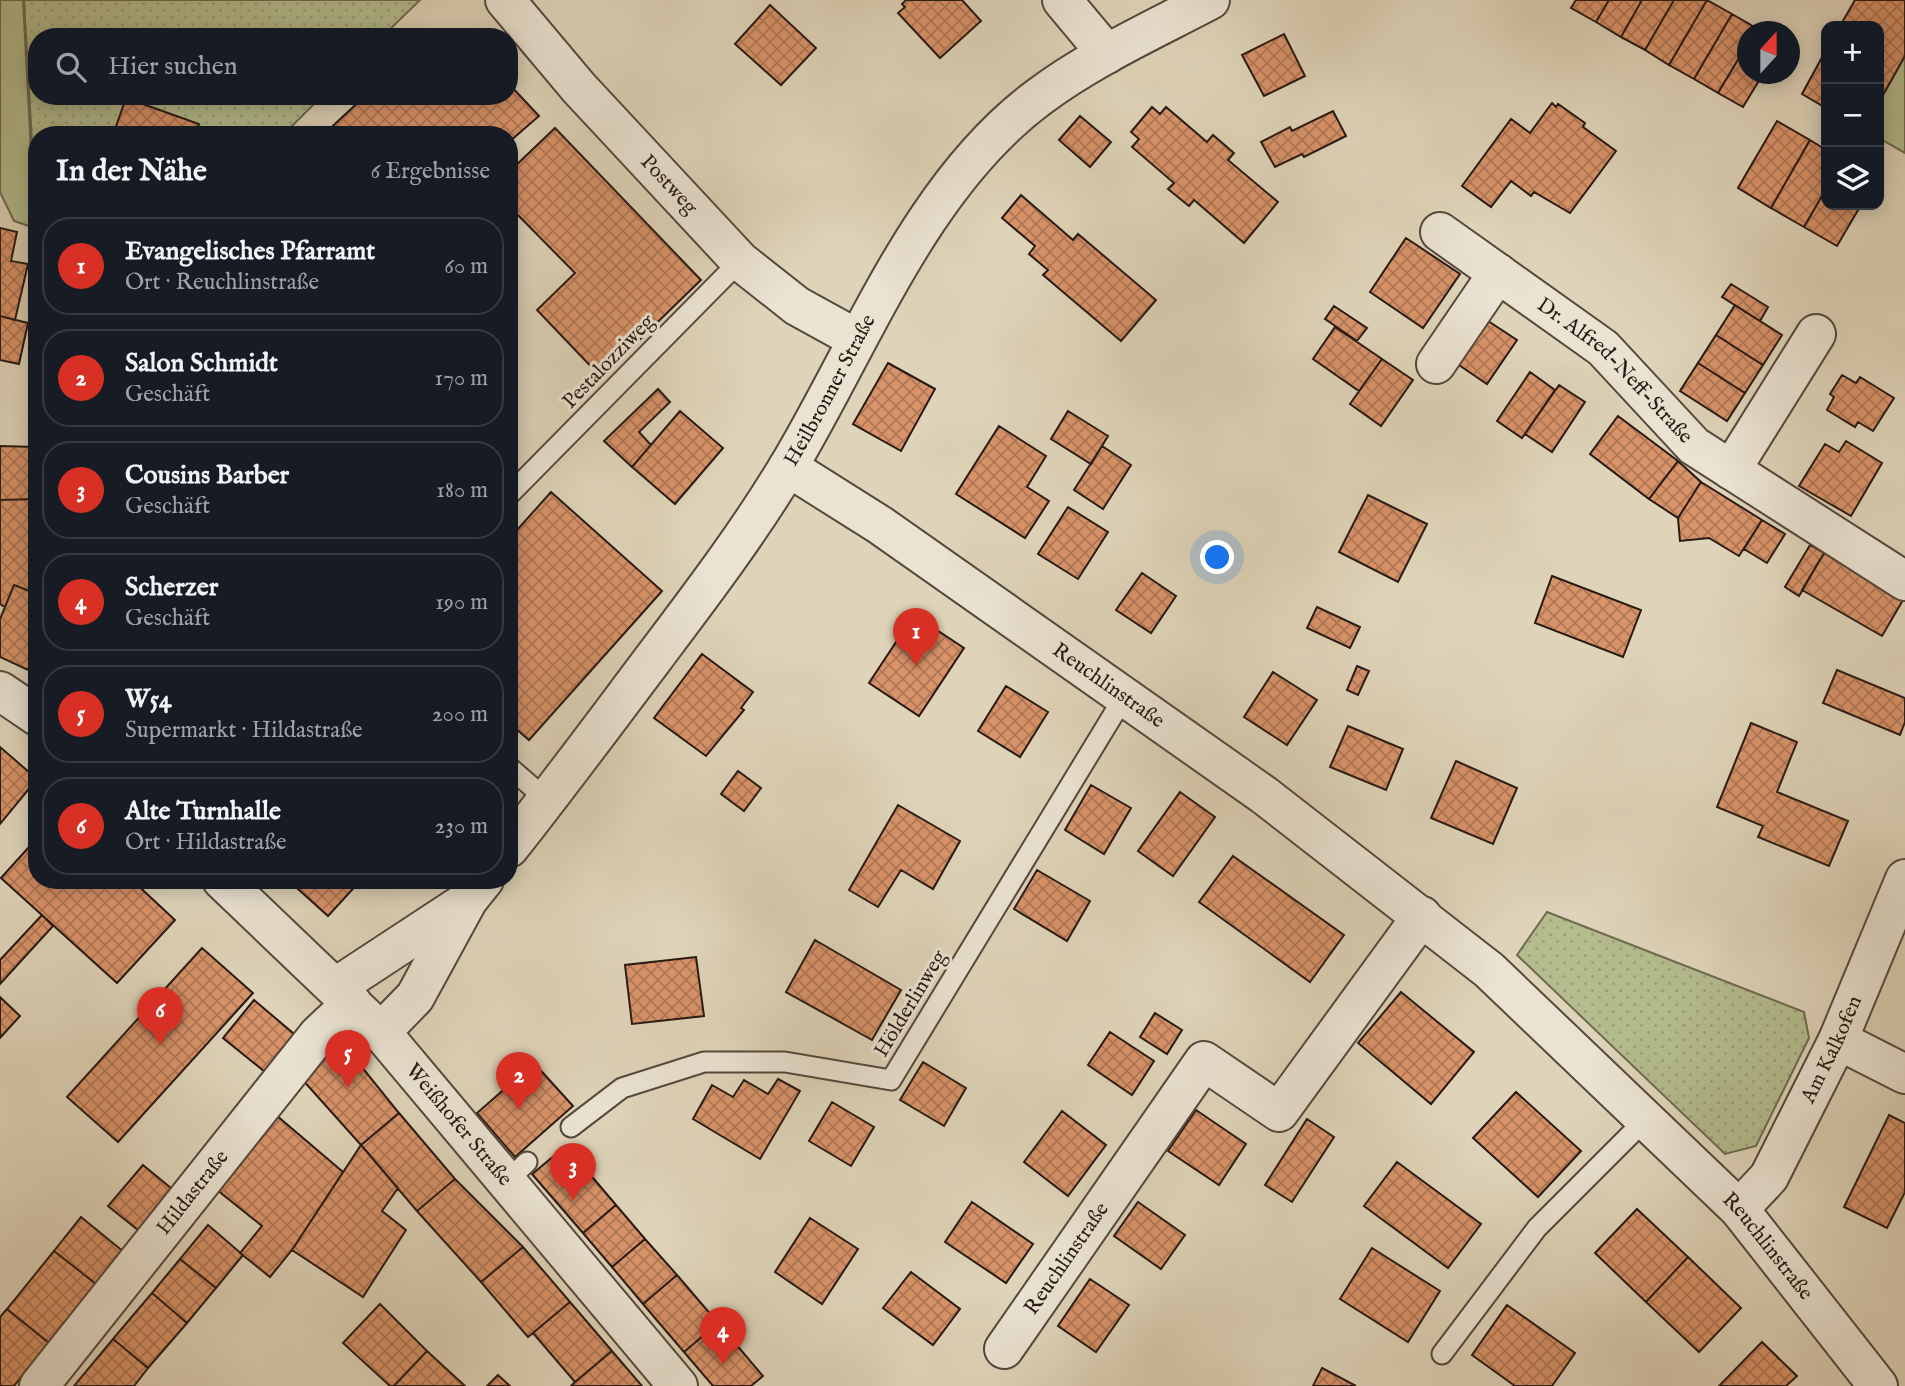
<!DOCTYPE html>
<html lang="de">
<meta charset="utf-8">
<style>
body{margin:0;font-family:"IM FELL English",serif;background:#242831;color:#f1f3f6}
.controls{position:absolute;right:21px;top:21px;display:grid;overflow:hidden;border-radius:14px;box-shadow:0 4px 18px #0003}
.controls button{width:63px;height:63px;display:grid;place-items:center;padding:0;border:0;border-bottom:2px solid #363941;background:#171b24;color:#f1f3f6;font:35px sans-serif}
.compass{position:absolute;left:1737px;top:21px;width:63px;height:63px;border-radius:50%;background:#171b24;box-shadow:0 4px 18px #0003;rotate:21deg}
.you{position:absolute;left:1218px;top:558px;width:24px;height:24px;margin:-18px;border:5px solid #fff;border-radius:50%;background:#1a73e8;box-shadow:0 0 0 10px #1a73e833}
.badge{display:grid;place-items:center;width:46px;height:46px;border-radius:50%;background:#d93025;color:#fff;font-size:23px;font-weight:700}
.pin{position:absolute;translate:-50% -58px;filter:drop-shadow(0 2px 4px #0008)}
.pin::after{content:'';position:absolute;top:37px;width:24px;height:21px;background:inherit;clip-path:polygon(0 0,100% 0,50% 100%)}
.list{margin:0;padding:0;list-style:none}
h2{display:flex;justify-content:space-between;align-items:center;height:91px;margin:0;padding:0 28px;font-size:30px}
h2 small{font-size:23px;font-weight:400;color:#9ea1a6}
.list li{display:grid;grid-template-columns:46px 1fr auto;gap:21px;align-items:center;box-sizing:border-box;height:98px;margin:0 14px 14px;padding:0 14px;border:2px solid #363941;border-radius:28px}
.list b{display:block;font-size:26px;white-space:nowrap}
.list p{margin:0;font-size:23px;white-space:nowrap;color:#9ea1a6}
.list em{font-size:23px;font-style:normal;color:#9ea1a6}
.icon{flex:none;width:38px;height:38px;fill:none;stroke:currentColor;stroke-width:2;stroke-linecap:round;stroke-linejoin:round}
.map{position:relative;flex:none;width:1905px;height:1386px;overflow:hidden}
.search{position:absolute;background:#171b24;box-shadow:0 4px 18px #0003;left:28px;top:28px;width:490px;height:77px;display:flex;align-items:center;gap:18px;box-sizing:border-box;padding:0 24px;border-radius:28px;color:#9ea1a6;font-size:26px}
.panel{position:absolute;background:#171b24;box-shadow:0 4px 18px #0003;left:28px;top:126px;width:490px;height:763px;border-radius:28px}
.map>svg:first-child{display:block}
.green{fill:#b4bc8e;stroke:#6e6a51;stroke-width:2}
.park{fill:url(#park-dots);stroke:#6e6a51;stroke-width:2}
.building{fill:url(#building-cross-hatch);stroke:#271914;stroke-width:2}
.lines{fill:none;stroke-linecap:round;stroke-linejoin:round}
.service-casing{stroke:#55483d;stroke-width:23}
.minor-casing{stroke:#55483d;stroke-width:42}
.service{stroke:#eae3d2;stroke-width:19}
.minor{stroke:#eae3d2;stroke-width:38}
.labels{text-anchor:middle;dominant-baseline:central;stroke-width:6;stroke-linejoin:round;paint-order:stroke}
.street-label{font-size:21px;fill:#271914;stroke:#eae3d2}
</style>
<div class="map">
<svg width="1905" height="1386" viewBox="0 0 1905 1386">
<defs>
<pattern id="park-dots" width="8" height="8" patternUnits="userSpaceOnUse" patternTransform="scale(1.75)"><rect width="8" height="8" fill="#b4bc8e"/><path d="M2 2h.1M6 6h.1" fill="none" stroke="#9ba17a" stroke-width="1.8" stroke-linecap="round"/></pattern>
<pattern id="building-cross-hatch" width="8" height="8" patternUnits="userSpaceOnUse" patternTransform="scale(1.75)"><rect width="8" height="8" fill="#d99369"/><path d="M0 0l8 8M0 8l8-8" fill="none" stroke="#b07755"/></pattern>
</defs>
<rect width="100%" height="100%" fill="#dfd4b9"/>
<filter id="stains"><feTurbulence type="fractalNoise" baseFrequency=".00286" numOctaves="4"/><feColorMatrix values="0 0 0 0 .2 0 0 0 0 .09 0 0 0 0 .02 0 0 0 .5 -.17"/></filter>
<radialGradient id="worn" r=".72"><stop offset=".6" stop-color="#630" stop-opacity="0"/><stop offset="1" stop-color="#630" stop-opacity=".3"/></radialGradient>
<path class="green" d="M0,0H23L35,228L14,221L0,192Z
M1905,56V153L1879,138V102Z"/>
<path class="park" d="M24,0H420L382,37H37V96H322L283,135H37V232Z
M1547,912L1804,1012L1809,1038L1756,1146L1725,1154L1517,955Z"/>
<path class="building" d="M906,0H962L981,21L940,58L898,13L905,7L902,4Z
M1576,0H1609L1596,22L1571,8Z
M1609,0H1642L1621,37L1596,22Z
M1642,0H1674L1645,50L1621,37Z
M1674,0H1707L1669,65L1645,50Z
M1707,0L1732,14L1694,79L1669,65Z
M1855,0H1905V56L1879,102V26H1840Z
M770,5L816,48L781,85L735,44Z
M1732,14L1756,28L1754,32H1748V43L1718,93L1694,79Z
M1284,34L1305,76L1264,96L1242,55Z
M1748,43V74H1763L1743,107L1718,93Z
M1826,50V108L1802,94Z
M509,84L539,116L509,142V135H323L365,96H509Z
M126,98L199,124L195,135H113Z
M1552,103L1556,107L1558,104L1585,123L1583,127L1616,151L1570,213L1534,192L1531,196L1511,181L1491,207L1462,186L1511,119L1530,133Z
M1152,107L1160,114L1166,107L1207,142L1213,135L1234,153L1228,160L1278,202L1244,243L1194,200L1189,206L1168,189L1174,183L1132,147L1139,139L1131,132Z
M1333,111L1346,136L1304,157L1302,154L1275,167L1261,142L1290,127L1292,131Z
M1080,116L1111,142L1090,167L1059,140Z
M1777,121L1810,140L1771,208L1738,188Z
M555,128L701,280L601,377L537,310L575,273L509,206V172Z
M1810,140L1826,150V189L1804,227L1771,208Z
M1826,189V205H1861L1837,246L1804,227Z
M1021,195L1073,240L1078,234L1156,300L1121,341L1043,275L1048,270L1029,254L1035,246L1002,218Z
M0,228L17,232L11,261L28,264L15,320L0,316Z
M1406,238L1460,274L1423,328L1370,292Z
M1731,284L1768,307L1760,321L1722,297Z
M1735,305L1782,335L1763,365L1716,335Z
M1334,306L1367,328L1357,341L1325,319Z
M0,316L28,323L19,364L0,360Z
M1482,317L1517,340L1487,384L1453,361Z
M1335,327L1382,359L1359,391L1313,359Z
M1716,335L1763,365L1745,393L1698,363Z
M1382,359L1413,380L1381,426L1350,404Z
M888,363L935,389L901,451L853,424Z
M1698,363L1745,393L1727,421L1680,391Z
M1530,372L1555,390L1522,438L1497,421Z
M1842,375L1856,383L1860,377L1894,398L1873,431L1858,422L1855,427L1827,410L1834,397L1830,394Z
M1559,385L1585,402L1552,452L1525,434Z
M658,389L670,402L639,432L651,445L632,467L604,441Z
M680,411L723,448L675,504L632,467Z
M1068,411L1108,436L1091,464L1051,439Z
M1618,416L1678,461L1649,499L1590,454Z
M999,426L1046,456L1027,487L1049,501L1025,538L956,494Z
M1846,441L1882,463L1851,516L1799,486L1825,444L1839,452Z
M0,446L37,447V499L0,500Z
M1102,446L1131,465L1103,509L1074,490Z
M1678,461L1701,482L1678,518L1649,499Z
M1701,482L1762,520L1739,556L1709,538L1680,541L1678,518Z
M551,492L662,591L529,740L509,723V539Z
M1368,495L1427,524L1398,582L1339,552Z
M37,499V594L14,585L5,607L0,604V500Z
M1068,507L1108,532L1078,579L1038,554Z
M1762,520L1785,534L1767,563L1744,549Z
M1810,545L1824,553L1799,596L1785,587Z
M1824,553L1903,600L1882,636L1802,590Z
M1142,573L1176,596L1151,633L1116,610Z
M1552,576L1641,610L1623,657L1535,623Z
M14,585L37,594V645L28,670L0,657V619Z
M1317,607L1360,627L1350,648L1307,628Z
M914,615L964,648L919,716L869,683Z
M702,654L753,692L741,708L744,710L706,756L654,718Z
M1357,666L1369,671L1358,695L1347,690Z
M1837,670L1905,698V722L1900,735L1823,703Z
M1273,672L1317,700L1287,745L1244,717Z
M1006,686L1048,712L1020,757L978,731Z
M1751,723L1797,742L1777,792L1848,821L1829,866L1758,837L1763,826L1717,807Z
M1348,726L1403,749L1386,790L1330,767Z
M0,747L37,779L0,824Z
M1456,761L1517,788L1493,844L1431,818Z
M738,771L761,788L744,811L721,794Z
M1091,785L1131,808L1104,854L1065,830Z
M1180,792L1215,817L1173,876L1138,851Z
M898,805L960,841L933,889L901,870L878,907L849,890Z
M37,838V880H132L175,920L117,983L1,878Z
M1233,856L1344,935L1310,982L1199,902Z
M1037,870L1090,901L1067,941L1014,909Z
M288,880H361L328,916Z
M42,915L53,926L0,984V960Z
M815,940L901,990L872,1040L786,992Z
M202,948L253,993L118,1142L67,1097Z
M696,957L704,1016L632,1024L625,965Z
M1401,992L1474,1052L1431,1104L1358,1043Z
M0,997L20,1016L0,1038Z
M254,1000L300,1039L270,1076L223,1038Z
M1155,1013L1182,1030L1167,1054L1140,1037Z
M1110,1032L1154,1061L1132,1095L1088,1065Z
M336,1035L399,1113L361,1145L300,1077Z
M923,1062L966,1088L944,1126L900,1100Z
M534,1063L573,1106L515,1157L477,1113Z
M778,1079L800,1091L760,1159L693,1119L712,1085L733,1097L744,1080L768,1094Z
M1516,1092L1581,1151L1538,1197L1473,1138Z
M832,1102L874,1127L851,1166L809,1141Z
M1196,1110L1246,1144L1219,1185L1168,1151Z
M1062,1111L1106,1145L1068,1196L1024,1162Z
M399,1113L455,1179L417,1211L361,1145Z
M276,1115L343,1172L292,1250L270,1277L240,1253L262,1226L216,1189Z
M1889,1115L1905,1123V1192L1887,1228L1844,1207Z
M1307,1119L1334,1137L1292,1202L1265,1185Z
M361,1145L398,1188L382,1211L406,1230L363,1297L292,1250Z
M566,1146L616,1205L583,1233L532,1174Z
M1397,1162L1481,1224L1448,1268L1364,1206Z
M143,1165L172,1189L138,1230L108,1206Z
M455,1179L523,1247L481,1282L417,1211Z
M972,1202L1033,1244L1006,1283L945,1242Z
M1138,1202L1185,1235L1161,1269L1114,1236Z
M616,1205L645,1239L612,1267L583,1233Z
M1637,1209L1688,1257L1646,1302L1595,1253Z
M81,1217L124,1252L96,1284L54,1251Z
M810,1218L858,1249L822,1304L775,1272Z
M208,1225L243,1255L216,1288L180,1259Z
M645,1239L677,1275L643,1304L612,1267Z
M523,1247L570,1302L528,1337L481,1282Z
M1372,1248L1440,1291L1408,1342L1340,1299Z
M54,1251L96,1284L49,1343L7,1309Z
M1688,1257L1741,1308L1699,1352L1646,1302Z
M180,1259L216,1288L187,1323L152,1293Z
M911,1272L960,1309L933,1345L883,1308Z
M677,1275L718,1323L684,1352L643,1304Z
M1090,1279L1129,1305L1096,1352L1058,1326Z
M152,1293L187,1323L148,1368L113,1339Z
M570,1302L612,1351L575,1382L533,1333Z
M380,1304L427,1351L394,1386H390L343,1343Z
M1507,1305L1575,1353L1552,1386H1515L1472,1355Z
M7,1309L49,1343L14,1386H0V1317Z
M718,1323L763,1376L751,1386H713L684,1352Z
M113,1339L148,1368L134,1386H74Z
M1762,1342L1797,1376L1786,1386H1719Z
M427,1351L465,1386H394Z
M612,1351L642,1386H571L575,1382Z
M1322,1368L1356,1386H1313Z
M498,1375L510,1386H487Z"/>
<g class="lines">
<defs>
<path id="service" d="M509,495L740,261
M509,767L547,800
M571,1127L622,1088L704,1062H785L891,1080L1124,697
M507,1181L527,1162
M1442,1354L1537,1228L1646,1119"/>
<g id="minor">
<path id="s1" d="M505,0L579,88L740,261L797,306L857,339"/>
<path d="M1062,0L1107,54"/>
<path id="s2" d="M1440,232L1603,348L1694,446L1905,581"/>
<path d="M1436,364L1498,273"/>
<path id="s3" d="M788,467L880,525L1264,795L1489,970L1739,1209L1878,1386"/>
<path d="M1731,470L1816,334"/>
<path d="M0,691L37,716"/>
<path id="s4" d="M509,848C559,785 607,720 656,655C702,594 749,532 788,467C862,344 920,185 1039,97C1091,58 1153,30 1210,0"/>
<path id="s5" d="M222,880L381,1032L678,1386"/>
<path d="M336,987L464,903"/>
<path d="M381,1032L415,997L468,900L484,880"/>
<path d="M1838,1040L1905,1074"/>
<path id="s6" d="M1739,1209L1769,1177L1838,1040L1905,879"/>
<path id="s7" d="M1004,1349L1204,1061L1279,1112L1422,916"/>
<path id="s8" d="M39,1386L318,1035L352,1003"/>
</g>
</defs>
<use href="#service" class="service-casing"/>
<use href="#minor" class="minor-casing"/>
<use href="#service" class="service"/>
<use href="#minor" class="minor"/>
</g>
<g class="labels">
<g class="street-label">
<text stroke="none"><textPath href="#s1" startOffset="247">Postweg</textPath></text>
<text transform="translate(609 362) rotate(-46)">Pestalozziweg</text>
<text stroke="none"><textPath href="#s2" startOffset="224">Dr. Alfred-Neff-Straße</textPath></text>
<text stroke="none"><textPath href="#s4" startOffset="560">Heilbronner Straße</textPath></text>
<text stroke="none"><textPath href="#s3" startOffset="388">Reuchlinstraße</textPath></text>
<text transform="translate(911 1004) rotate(-59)">Hölderlinweg</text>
<text stroke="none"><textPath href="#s6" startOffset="186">Am Kalkofen</textPath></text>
<text stroke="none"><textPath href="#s5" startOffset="341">Weißhofer Straße</textPath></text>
<text stroke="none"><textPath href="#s8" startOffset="247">Hildastraße</textPath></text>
<text stroke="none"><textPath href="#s3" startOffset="1256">Reuchlinstraße</textPath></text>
<text stroke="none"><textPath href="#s7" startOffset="110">Reuchlinstraße</textPath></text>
</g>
</g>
<rect width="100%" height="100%" filter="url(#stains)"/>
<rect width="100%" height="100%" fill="url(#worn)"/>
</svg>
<div class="controls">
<button>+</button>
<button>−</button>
<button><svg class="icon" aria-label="layers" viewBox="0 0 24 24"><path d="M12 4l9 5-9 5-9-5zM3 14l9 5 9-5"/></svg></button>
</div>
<svg class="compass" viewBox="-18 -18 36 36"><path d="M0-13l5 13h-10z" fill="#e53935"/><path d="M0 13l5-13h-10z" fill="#9ea1a6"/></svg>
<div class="you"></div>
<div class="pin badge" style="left:916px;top:666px">1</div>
<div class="pin badge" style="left:519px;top:1110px">2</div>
<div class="pin badge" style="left:573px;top:1201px">3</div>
<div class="pin badge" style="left:723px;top:1365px">4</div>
<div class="pin badge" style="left:348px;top:1088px">5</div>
<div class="pin badge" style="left:160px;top:1045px">6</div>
<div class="search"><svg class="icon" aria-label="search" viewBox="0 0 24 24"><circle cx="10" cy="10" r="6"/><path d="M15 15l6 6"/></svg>Hier suchen</div>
<section class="panel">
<h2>In der Nähe<small>6 Ergebnisse</small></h2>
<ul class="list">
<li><span class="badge">1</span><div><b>Evangelisches Pfarramt</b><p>Ort · Reuchlinstraße</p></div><em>60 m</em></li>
<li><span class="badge">2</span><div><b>Salon Schmidt</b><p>Geschäft</p></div><em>170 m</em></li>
<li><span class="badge">3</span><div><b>Cousins Barber</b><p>Geschäft</p></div><em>180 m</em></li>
<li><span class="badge">4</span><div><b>Scherzer</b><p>Geschäft</p></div><em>190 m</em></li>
<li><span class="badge">5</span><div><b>W54</b><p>Supermarkt · Hildastraße</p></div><em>200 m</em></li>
<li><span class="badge">6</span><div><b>Alte Turnhalle</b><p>Ort · Hildastraße</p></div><em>230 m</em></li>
</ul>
</section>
</div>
